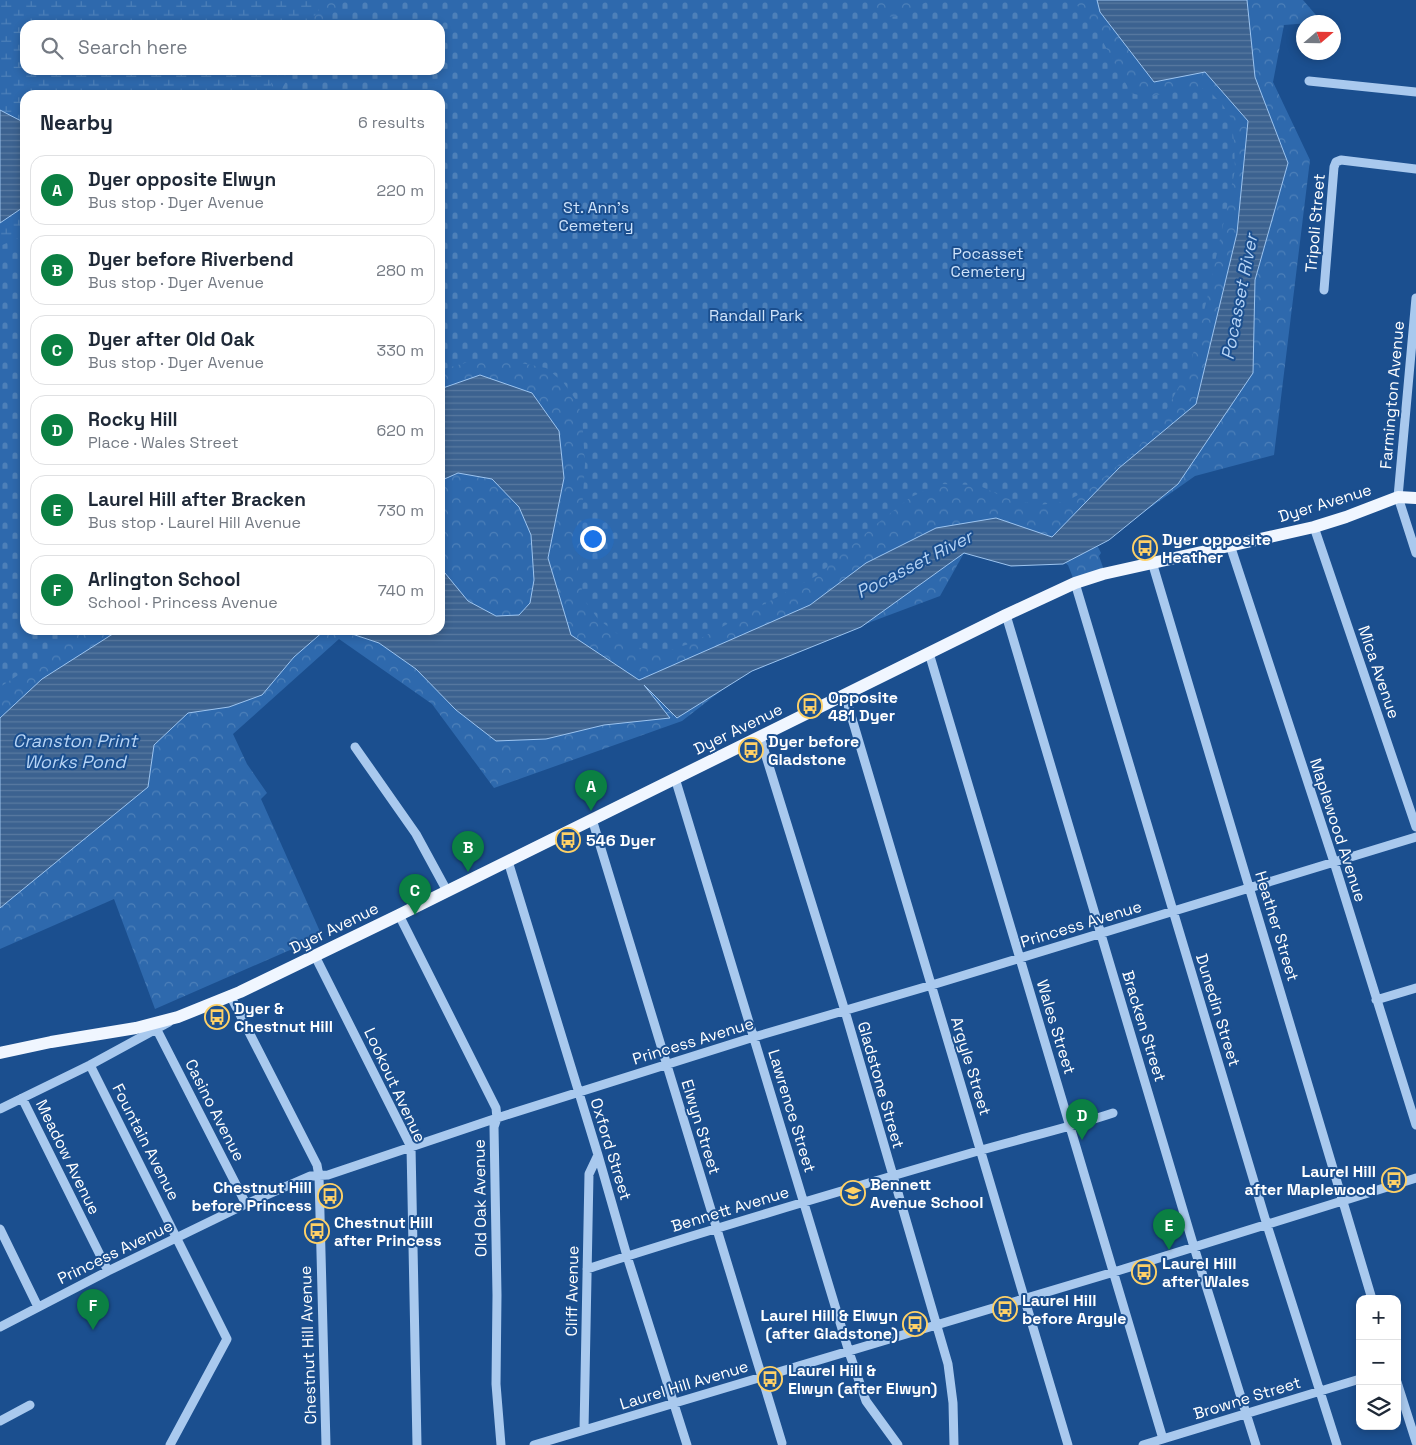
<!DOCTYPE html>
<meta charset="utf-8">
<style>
body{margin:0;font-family:"Space Grotesk",sans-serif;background:#f6f6f7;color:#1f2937}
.controls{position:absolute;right:15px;bottom:15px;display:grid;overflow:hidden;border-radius:10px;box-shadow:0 2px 8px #0003}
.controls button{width:45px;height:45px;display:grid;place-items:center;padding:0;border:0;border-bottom:1px solid #e0e1e3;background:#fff;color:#1f2937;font:25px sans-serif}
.compass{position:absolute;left:1296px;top:15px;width:45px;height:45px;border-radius:50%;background:#fff;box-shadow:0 2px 8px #0003;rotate:70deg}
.you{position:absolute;left:592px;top:538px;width:18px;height:18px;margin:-12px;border:4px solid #fff;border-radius:50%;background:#1a73e8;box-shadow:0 0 0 8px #1a73e833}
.badge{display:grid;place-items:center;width:32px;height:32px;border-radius:50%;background:#0b8043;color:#fff;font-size:16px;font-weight:700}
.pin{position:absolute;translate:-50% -41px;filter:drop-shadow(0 1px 2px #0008)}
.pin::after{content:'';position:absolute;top:26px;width:18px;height:15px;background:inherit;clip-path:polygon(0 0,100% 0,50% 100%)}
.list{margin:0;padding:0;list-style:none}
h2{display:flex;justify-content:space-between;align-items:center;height:65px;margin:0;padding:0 20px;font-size:21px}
h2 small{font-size:16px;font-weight:400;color:#747a83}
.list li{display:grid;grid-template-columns:32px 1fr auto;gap:15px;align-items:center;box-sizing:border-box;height:70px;margin:0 10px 10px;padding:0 10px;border:1px solid #e0e1e3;border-radius:15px}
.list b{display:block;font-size:19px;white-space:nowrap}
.list p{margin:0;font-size:16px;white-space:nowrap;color:#747a83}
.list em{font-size:16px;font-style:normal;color:#747a83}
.icon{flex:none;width:28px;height:28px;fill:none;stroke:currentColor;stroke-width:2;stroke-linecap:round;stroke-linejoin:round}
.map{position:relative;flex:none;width:1416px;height:1445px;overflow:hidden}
.search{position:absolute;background:#fff;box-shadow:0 2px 8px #0003;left:20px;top:20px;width:425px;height:55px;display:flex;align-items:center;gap:12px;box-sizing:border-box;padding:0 18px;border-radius:15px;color:#747a83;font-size:19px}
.panel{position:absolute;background:#fff;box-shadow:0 2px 8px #0003;left:20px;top:90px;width:425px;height:545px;border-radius:15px}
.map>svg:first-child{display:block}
.forest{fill:url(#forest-crowns);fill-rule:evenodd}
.wetland{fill:url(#wetland-marsh)}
.cemetery{fill:url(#cemetery-stones)}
.water{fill:url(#water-rules);stroke:#9cc4f0}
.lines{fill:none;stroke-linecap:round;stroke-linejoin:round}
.minor{stroke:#a9c9ee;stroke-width:9}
.major{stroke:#f0f6ff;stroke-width:12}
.labels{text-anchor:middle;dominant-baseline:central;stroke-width:4;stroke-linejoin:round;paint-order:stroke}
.park-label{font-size:16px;fill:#cfe3fa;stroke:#1b4f8f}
.street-label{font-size:16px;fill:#fff;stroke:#1b4f8f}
.poi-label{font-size:16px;font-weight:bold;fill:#fff;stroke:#1b4f8f;text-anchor:start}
.water-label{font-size:18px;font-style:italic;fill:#b5d3f5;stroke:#1b4f8f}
</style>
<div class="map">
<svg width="1416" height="1445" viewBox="0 0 1416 1445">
<defs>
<pattern id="forest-crowns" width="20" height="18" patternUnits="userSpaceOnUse" patternTransform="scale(1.25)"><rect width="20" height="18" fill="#2e69ad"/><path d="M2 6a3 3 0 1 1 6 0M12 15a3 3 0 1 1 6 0" fill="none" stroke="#4d80b9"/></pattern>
<pattern id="wetland-marsh" width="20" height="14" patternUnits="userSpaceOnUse" patternTransform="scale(1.25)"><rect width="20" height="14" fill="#2e69ad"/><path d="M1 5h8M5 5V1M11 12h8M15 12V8" fill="none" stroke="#4d80b9"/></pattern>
<pattern id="cemetery-stones" width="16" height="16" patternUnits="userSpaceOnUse" patternTransform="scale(1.25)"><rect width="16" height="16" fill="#2e69ad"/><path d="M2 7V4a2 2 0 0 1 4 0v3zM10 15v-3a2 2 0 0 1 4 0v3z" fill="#4d80b9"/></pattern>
<pattern id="water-rules" width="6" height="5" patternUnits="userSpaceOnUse" patternTransform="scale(1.25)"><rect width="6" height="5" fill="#3c6290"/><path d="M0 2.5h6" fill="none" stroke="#597aa1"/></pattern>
</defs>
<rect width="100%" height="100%" fill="#1b4f8f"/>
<path class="forest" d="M0,0H1303L1322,22L1284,25L1273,82L1310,160L1274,455L1195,476L1097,545L1101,553L1099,556L1105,573L1075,583L1068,565L1064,562L1000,558L964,553L940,596L753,666L682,721L494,788L432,704L339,639L233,734L247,764L267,793L261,799L322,936L155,1009L114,899L0,949ZM25,25H440V70H25ZM25,95H440V630H25Z"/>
<path class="wetland" d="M0,0H326L308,25H25V70H276L273,74L269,95H25V123L0,110Z
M25,206V229L0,239V223Z"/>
<path class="cemetery" d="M342,0H869L872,6L886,17L899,16L930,0H1073L1098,33L1131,93L1146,97L1199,87L1210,92L1222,104L1231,118L1234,142L1235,170L1207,299L1190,366L1163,416L1136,450L1091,488L1065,502L1038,505L1006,498L978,485L940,484L911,497L874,526L818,575L692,643L663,652L635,647L598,619L585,601L578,575L585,464L582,416L576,400L563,382L546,368L500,359H479L440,370V95H278L293,70H440V25H324Z
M25,235V630H78L38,662L0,687V246Z"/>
<path class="water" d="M1097,0H1247L1255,77L1288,163L1255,280L1253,373L1178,484L1109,540L1063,564L1011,566L964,553L861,627L752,671L677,718L644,685L670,718L604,725L546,739L496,741L456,710L416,669L379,643L340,630H440V567L468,601L496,616L519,615L530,603L534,580L531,535L519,507L492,479L458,473L440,481V389L480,375L532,393L559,431L564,478L548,558L571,635L639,680L810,605L866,563L936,528L996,518L1052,537L1119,468L1196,404L1237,233L1248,121L1205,72L1154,82L1100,12Z
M0,110L25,123V206L0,223Z
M119,630H325L294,657L262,695L229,707L188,713L154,745L148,787L0,908V718L42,679Z"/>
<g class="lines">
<path class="minor" d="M1309,81L1416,92
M1324,290L1334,167L1336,162L1341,160L1416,169
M1416,298L1398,497L1416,553
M1314,527L1416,827
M1230,545L1334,862L1416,1125
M1152,562L1372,1299
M1075,583L1267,1225L1337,1445
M1006,615L1194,1247L1256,1445
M929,653L1163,1439
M845,695L1068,1445
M760,737L845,1011L948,1364L953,1403L954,1445
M355,747L416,834L447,891
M675,778L849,1352L866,1401L898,1445
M592,819L782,1443
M508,861L598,1155L627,1256L687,1445
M399,915L496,1108L497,1118L494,1127L497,1295L496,1384L501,1445
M315,956L411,1147L417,1445
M230,995L317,1165L319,1176L326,1445
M1376,1000L1416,988
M157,1030L246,1204
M90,1065L227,1339L170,1445
M22,1098L108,1271
M0,1109L90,1065L169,1022
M0,1229L38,1307
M587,1269C717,1227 847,1189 978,1151C1023,1138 1068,1128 1113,1113
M0,1327L108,1271L246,1204L310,1176L328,1175L497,1118L754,1037L932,985L1416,837
M1397,1382L1416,1442
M0,1421L30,1405
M584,1430L589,1174L598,1155
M534,1445L1114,1272L1416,1178
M1143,1445L1360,1379"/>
<path class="major" d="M0,1053L51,1042L136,1028L178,1017L240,992L399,915L1006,615L1075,583L1103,574L1314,527L1346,517L1398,497L1416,498"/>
</g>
<defs>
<symbol id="bus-ring" viewBox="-11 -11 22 22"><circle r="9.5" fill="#1b4f8f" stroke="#ffd166" stroke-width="1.5"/><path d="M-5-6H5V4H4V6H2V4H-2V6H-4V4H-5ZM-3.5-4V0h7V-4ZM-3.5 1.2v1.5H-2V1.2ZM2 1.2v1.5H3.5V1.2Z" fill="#ffd166"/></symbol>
<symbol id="school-ring" viewBox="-11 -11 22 22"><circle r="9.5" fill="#1b4f8f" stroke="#ffd166" stroke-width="1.5"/><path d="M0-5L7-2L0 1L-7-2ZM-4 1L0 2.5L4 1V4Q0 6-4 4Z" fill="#ffd166"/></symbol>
</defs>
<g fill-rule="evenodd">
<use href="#bus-ring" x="1131" y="534" width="28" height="28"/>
<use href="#bus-ring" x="796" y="692" width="28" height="28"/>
<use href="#bus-ring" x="737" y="736" width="28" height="28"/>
<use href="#bus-ring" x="554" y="826" width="28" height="28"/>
<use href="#bus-ring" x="203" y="1003" width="28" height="28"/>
<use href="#bus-ring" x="1380" y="1166" width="28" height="28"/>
<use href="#school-ring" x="839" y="1179" width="28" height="28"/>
<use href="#bus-ring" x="316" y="1182" width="28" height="28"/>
<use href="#bus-ring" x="303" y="1217" width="28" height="28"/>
<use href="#bus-ring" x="1130" y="1258" width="28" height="28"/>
<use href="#bus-ring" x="991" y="1295" width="28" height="28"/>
<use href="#bus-ring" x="901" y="1310" width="28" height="28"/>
<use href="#bus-ring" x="756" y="1365" width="28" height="28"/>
</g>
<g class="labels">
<g class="park-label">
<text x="596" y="207">St. Ann's<tspan x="596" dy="18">Cemetery</tspan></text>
<text x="988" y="253">Pocasset<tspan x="988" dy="18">Cemetery</tspan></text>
<text x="756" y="315">Randall Park</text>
</g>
<g class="street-label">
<text transform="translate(1315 223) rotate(-85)">Tripoli Street</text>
<text transform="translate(1392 395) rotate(-85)">Farmington Avenue</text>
<text transform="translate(1325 503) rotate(-17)">Dyer Avenue</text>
<text transform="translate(1379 672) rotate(71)">Mica Avenue</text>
<text transform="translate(738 729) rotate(-26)">Dyer Avenue</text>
<text transform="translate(1338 830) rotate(72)">Maplewood Avenue</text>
<text transform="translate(1081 924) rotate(-17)">Princess Avenue</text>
<text transform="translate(1277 926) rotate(73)">Heather Street</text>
<text transform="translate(334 928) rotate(-26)">Dyer Avenue</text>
<text transform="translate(1218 1010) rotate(73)">Dunedin Street</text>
<text transform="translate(1144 1026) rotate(73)">Bracken Street</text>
<text transform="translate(1056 1027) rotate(73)">Wales Street</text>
<text transform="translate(693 1041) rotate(-17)">Princess Avenue</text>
<text transform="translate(971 1066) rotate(73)">Argyle Street</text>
<text transform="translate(395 1085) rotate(65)">Lookout Avenue</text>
<text transform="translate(881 1085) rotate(74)">Gladstone Street</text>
<text transform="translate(215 1110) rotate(63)">Casino Avenue</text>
<text transform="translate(792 1111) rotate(73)">Lawrence Street</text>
<text transform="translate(701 1127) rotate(73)">Elwyn Street</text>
<text transform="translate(146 1142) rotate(63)">Fountain Avenue</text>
<text transform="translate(611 1149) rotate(73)">Oxford Street</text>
<text transform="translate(68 1157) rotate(64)">Meadow Avenue</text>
<text transform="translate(480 1198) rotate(-91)">Old Oak Avenue</text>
<text transform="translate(730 1209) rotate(-17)">Bennett Avenue</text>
<text transform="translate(115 1252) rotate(-26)">Princess Avenue</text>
<text transform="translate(572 1291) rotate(-89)">Cliff Avenue</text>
<text transform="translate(308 1345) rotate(-92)">Chestnut Hill Avenue</text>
<text transform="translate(684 1385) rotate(-17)">Laurel Hill Avenue</text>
<text transform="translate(1247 1398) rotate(-17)">Browne Street</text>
</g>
<g class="poi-label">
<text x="1162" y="539">Dyer opposite<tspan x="1162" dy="18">Heather</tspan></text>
<text x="828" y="697">Opposite<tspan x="828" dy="18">481 Dyer</tspan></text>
<text x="768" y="741">Dyer before<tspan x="768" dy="18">Gladstone</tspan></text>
<text x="586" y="840">546 Dyer</text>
<text x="234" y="1008">Dyer &amp;<tspan x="234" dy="18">Chestnut Hill</tspan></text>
<text x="1376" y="1171" text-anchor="end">Laurel Hill<tspan x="1376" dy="18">after Maplewood</tspan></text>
<text x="870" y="1184">Bennett<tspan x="870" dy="18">Avenue School</tspan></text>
<text x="312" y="1187" text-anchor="end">Chestnut Hill<tspan x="312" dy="18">before Princess</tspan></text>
<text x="334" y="1222">Chestnut Hill<tspan x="334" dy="18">after Princess</tspan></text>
<text x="1162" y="1263">Laurel Hill<tspan x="1162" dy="18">after Wales</tspan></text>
<text x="1022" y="1300">Laurel Hill<tspan x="1022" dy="18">before Argyle</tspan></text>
<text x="898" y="1315" text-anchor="end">Laurel Hill &amp; Elwyn<tspan x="898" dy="18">(after Gladstone)</tspan></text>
<text x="788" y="1370">Laurel Hill &amp;<tspan x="788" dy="18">Elwyn (after Elwyn)</tspan></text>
</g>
<g class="water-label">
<text transform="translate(1239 297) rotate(-79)">Pocasset River</text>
<text transform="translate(914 564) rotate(-27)">Pocasset River</text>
<text x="75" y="740">Cranston Print<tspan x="75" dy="21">Works Pond</tspan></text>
</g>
</g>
</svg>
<div class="controls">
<button>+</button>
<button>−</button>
<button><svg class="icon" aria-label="layers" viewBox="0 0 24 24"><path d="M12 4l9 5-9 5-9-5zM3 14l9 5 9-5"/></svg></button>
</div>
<svg class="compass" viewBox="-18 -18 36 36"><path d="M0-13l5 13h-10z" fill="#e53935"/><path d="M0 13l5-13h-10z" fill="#747a83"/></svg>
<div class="you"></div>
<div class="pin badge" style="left:591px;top:811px">A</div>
<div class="pin badge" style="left:468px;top:872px">B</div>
<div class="pin badge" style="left:415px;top:915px">C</div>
<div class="pin badge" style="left:1082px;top:1140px">D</div>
<div class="pin badge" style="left:1169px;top:1250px">E</div>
<div class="pin badge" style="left:93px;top:1330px">F</div>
<div class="search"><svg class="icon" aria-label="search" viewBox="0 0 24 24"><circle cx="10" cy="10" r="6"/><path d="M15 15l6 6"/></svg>Search here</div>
<section class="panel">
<h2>Nearby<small>6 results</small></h2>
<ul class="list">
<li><span class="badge">A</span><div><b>Dyer opposite Elwyn</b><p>Bus stop · Dyer Avenue</p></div><em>220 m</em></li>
<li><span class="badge">B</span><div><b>Dyer before Riverbend</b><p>Bus stop · Dyer Avenue</p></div><em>280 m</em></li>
<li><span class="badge">C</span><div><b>Dyer after Old Oak</b><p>Bus stop · Dyer Avenue</p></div><em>330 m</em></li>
<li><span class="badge">D</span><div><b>Rocky Hill</b><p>Place · Wales Street</p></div><em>620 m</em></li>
<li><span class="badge">E</span><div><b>Laurel Hill after Bracken</b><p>Bus stop · Laurel Hill Avenue</p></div><em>730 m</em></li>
<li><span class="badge">F</span><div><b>Arlington School</b><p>School · Princess Avenue</p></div><em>740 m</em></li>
</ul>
</section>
</div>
